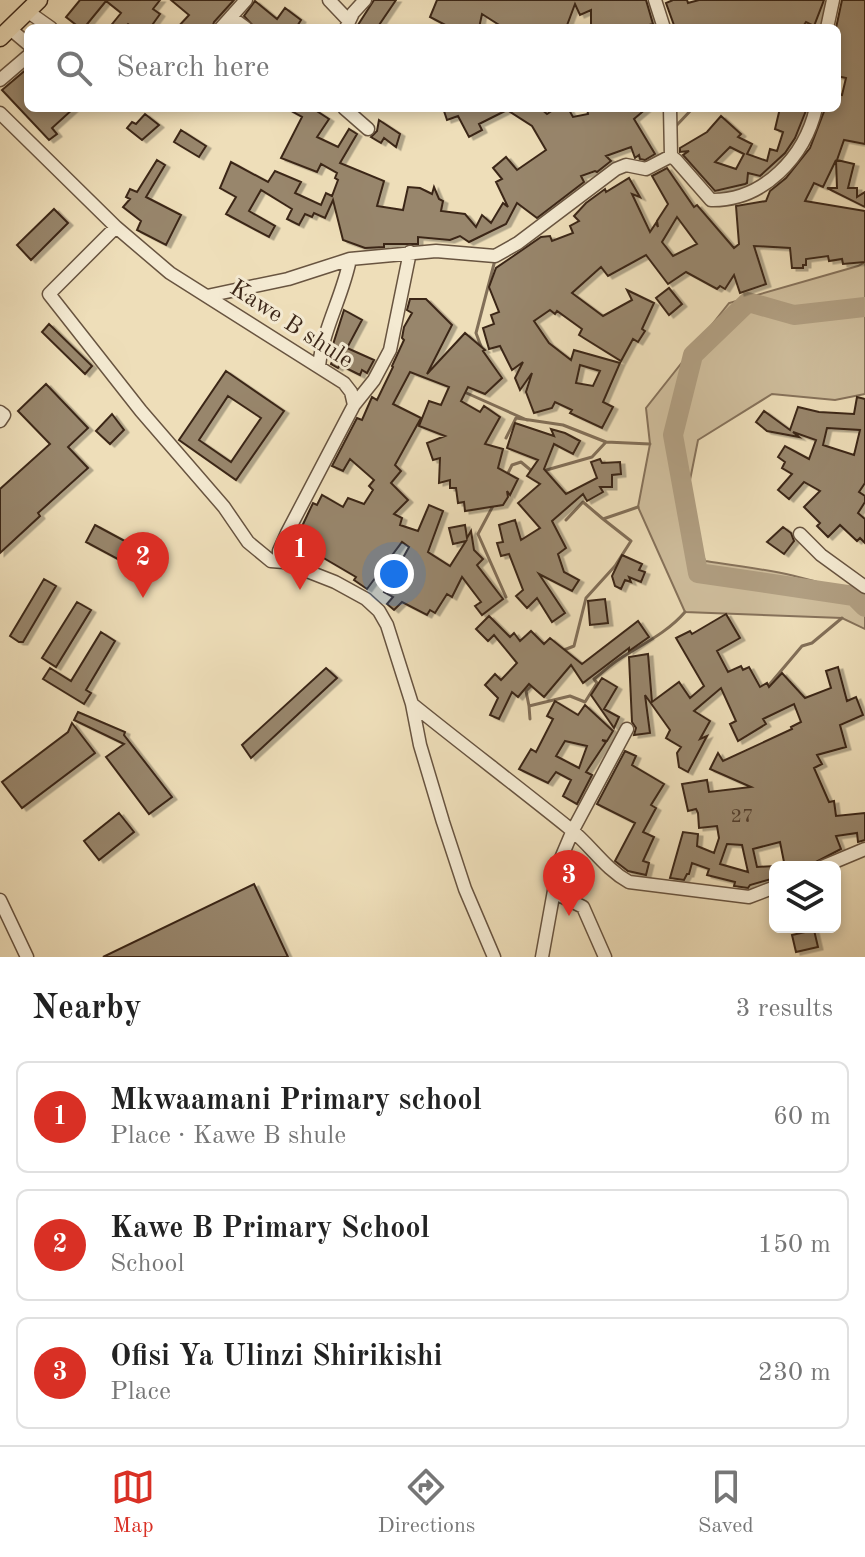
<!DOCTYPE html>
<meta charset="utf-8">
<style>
body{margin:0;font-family:"Old Standard TT",serif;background:#f2f2f2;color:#222}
.controls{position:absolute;right:24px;bottom:24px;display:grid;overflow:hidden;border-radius:12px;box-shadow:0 4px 12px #0003}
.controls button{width:72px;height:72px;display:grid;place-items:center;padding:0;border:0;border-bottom:2px solid #e0e0e0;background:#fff;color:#222;font:40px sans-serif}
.you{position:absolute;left:394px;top:574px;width:28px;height:28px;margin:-20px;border:6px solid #fff;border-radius:50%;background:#1a73e8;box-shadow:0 0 0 12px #1a73e833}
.badge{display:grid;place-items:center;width:52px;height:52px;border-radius:50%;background:#d93025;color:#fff;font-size:26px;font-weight:700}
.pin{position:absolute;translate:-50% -66px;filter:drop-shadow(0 2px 4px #0008)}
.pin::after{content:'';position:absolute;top:42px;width:28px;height:24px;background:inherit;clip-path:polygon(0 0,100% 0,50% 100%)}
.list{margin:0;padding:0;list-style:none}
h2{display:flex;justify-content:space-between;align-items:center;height:104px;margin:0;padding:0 32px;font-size:34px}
h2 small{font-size:26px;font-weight:400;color:#767676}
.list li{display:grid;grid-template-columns:52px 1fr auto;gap:24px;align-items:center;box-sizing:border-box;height:112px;margin:0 16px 16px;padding:0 16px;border:2px solid #e0e0e0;border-radius:12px}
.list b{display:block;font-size:30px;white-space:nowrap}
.list p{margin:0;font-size:26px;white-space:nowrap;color:#767676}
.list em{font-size:26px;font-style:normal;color:#767676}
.icon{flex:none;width:44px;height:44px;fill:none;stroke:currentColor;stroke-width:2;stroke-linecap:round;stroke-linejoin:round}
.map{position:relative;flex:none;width:865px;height:957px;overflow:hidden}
.search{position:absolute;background:#fff;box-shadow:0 4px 12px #0003;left:24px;right:24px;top:24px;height:88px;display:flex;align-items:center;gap:20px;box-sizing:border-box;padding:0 28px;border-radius:12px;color:#767676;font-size:30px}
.sheet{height:488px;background:#fff}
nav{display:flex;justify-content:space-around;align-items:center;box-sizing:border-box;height:112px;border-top:2px solid #e0e0e0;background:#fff;font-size:22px;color:#767676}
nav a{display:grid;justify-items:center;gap:4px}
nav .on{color:#d93025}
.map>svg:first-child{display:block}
.green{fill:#d0bf9e;stroke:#86725b;stroke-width:2}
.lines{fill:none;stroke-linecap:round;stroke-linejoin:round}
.stream{stroke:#826f58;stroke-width:3}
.river{stroke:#b19f82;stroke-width:20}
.building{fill:#98866c;stroke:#3b2618;stroke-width:2;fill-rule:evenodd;filter:url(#shadow)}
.minor-casing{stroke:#685440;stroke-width:15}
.major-casing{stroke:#3b2618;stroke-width:19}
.minor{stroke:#f4ead2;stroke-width:12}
.major{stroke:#eedeb9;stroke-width:16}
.labels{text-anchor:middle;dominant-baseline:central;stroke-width:6;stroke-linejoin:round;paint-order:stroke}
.number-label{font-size:20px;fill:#523e2d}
.street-label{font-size:24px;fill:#3b2618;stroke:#f4ead2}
</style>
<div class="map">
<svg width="865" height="957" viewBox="0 0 865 957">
<defs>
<filter id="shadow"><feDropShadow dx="4.5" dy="2.5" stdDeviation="0" flood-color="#0004"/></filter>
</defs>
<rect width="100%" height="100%" fill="#eedeb9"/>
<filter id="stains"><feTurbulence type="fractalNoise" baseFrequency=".0025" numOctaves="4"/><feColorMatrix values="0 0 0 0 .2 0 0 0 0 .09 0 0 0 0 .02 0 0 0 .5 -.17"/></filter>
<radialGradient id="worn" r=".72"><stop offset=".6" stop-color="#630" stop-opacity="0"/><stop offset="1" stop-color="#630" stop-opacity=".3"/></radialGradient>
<path class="green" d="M865,262V394L835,400L772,394L698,440L686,500L705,561C761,569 814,575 865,601V629L842,618L685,612L638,507L650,444L646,408L729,303L858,266Z"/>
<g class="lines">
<path class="stream" d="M676,126L693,108
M482,349L476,333L495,260
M462,391L527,420
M506,438L516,418L563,425L606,442
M543,471L592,457L606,442L650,444
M507,475L512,465L521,462L533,472
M494,504L478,534L506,597
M566,520L583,502L603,519L638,507
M564,650L574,646L586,598L615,566L631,541L603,519
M771,688L769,685L802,646L812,643L842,618
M529,706L526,691L532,685
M530,719L529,706L570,696L585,702L597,683L594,679C603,672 611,664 621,658C643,644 668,632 685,612"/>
<path class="river" d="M865,307L794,315L748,302L693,355L673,435L698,573L854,596L865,607"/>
</g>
<path class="building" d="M80,0H160L153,9L160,14L150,28H133L128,24L124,28H109L121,13L106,1L84,28H80L66,17Z
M171,0H234L214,22L212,28H177L189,15Z
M374,0H396L377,28H356Z
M437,0H646L653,24L637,28H591V10L580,15L575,4L566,28H504L482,14L479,28H451L430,17Z
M673,0H687L688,3L699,0H824L814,26L806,22L802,28H675L666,3Z
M842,0H865V144L844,140L837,160L854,164L848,188H857V197L865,192V207L827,188H837L836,160L823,187L814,183L805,201L865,211V262L843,264L842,259L829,261L828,256L806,259V265H803V268H792L790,248L754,246L766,284L740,293L734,275L725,289L720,286L717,289L686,272L668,284L646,255L608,276L601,267L572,293L603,316L632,300L627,290L654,303L642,329L645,331L638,342L633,339L621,361L579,335L582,329L557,311L555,314L550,310L534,321L549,343L571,360L574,350L620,363L603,402L613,407L602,428L570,413L572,410L555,402L552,408L534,413L526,392L532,373L520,390L515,378L523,362L512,370L500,346L489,349L483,328L494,324L491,315L499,312L489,287L496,268L541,237L550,236L552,241L573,233L570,226L579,221L574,216L586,203L605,189L606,192L629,178L640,197L632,194L650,232L656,223L658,227L657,221L668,204L652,176L667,168L694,207L697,205L734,248L739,244L736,206L766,201L770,191L786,178L810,148L825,109L837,108V94L842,95L846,78L837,76L836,28ZM677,217L697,244L673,256L662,242ZM580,365L600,371L593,386L576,383Z
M255,1L277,19L285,8L301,20L296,28H255L244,16Z
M28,68V108H74L52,128L57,134L49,140L2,90Z
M286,108H312L329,119L317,137L338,147L349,129L357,134L340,163L384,181L377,206L403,210L408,187L420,188L432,194L434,187L439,199L443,201L441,211L465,214L476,227L482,215L491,223L503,203L508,207L496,182L502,179L493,168L506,157L517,170L546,150L532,126L507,110L479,124L482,130L469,137L458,116L447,120L443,108H540L547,114L556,108H568L573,117L588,114L587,108H622L623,111L647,108L634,119L655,154L645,160L640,159L639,155L635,158L631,147L606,156L611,161L597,172L595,171L581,176L584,182L537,218L517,203L506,224L469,242L460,236L450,240L418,237V244H384V247L365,248L343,240L333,200L325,218L314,213L312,217L305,214L299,225L287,219L292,209L261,190L249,211L275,226L269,237L226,214L236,197L220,188L231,162L268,182L275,171L301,182L295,193L321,205L326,193L332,196L338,180L335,178L337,173L321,164L317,172L281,158L302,117Z
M780,108H807L795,138L785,153L760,176L748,173L747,183L745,184L715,191L683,155L689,151L680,152V148L707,132L721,116L741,134L738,137L752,144L747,154L767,161L770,149L777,151L783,132L775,129ZM730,147L744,154L736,169L715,162Z
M145,114L159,125L142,140L127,128L132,122L136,124Z
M379,120L400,134L396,147L384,138L381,143L371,137L377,131Z
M181,130L206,146L199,157L174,142Z
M157,160L165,165L146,197L181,215L166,245L137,230L141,221L123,207L130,199L126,197L130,189L137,192Z
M54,209L68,223L31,260L17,245Z
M669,288L682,304L669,315L656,298Z
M410,299H426L452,325L427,374L465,333L485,350L483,351L502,378L485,394L468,387L461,401L480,412L484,406L500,417L485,444L503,449L498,468L518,479L510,495L507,491L508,497L503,505L465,511L464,502L458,503L456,488H450V480L439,483L440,458L433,460L427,443L445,436L419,426L429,401L441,405L449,387L410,372L393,404L421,418L395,465L401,471L391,483L408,500L394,514L402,518L400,525L418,531L429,505L443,511L428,552L450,566L466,541L453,544L449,528L465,525L467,538L471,531L474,550L483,559L477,565L503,599L482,615L475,606L481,602L462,577L452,597L447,594L435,613L430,610L427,615L402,602L394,610L387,604L393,597L384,592L409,547L402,542L367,589L354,580L356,577L310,550L312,547L297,537L313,503L317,505L322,495L343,507L348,498L364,504L373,490L369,486L374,480L350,459L343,471L332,466L357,418L362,420L372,397L377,400L393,367L392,366L404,340L402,338L404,327L412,313L407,310Z
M344,310L362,320L347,348L374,360L367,373L362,370L360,375L340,365L338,368L331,364L334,357L330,354Z
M49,324L92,366L85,374L42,332Z
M226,371L284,411L236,480L179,440ZM228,396L261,418L231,462L199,440Z
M46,384L88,428L68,447L88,468L38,513L40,516L0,553V489L50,444L18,411Z
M857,397L865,399V483L859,492L865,496V502L858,513L865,519V543L860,538L857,541L840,525L828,537L817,526L820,523L804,507L820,491L804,482L789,499L778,490L792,474L782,468L785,462L778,457L785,446L809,459L816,440L793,432L799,437L767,431L756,422L764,411L790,430L798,407L819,412L854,414ZM827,428L860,430L854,455L823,445Z
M112,414L124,430L110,444L96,431Z
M515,423L554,436L551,429L565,433L580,441L573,454L554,444L544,469L566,494L597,478L591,462L600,459L602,463L620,462L621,474L612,475V487H600L603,492L587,501L583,494L552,521L566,548L558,554L564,572L579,580L572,591L539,574L565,613L552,622L537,598L527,608L516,596L523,590L509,554L501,556L497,543L503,542L499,525L515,520L521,540L540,528L518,503L540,484L527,476L538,460L507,448Z
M95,525L134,546L125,563L86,542Z
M783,527L791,533L794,541L784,554L767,542Z
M622,555L642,564L639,570L645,572L641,582L629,577L631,582L625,580L621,589L615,586L612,576Z
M44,579L56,586L23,642H19L10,636Z
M605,599L608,623L590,625L588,601Z
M77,602L91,610L56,667L42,658Z
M726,614L740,638L717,651L728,672L741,666L743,670L749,667L760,687L767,683L769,687L782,673L805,698L831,688L826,671L838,667L847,701L856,697L863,715L840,725L846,747L817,755L822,764L814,768L829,802L834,801L836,816L865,813V840L858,842L857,833L836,836L841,849L814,863L796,867H785L780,842L753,849L757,867L775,866V878L750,885L748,888L734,886L735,882L707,875L709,869L692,863L689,874H687L684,880L670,878L683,832L698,834L697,846L714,853L719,838L717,826L699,828L698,813L696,809L688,811L682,784L707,780L709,792L751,787L710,769L718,753L723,761L792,729L791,727L801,722L794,704L763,719L766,724L738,741L730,724L736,721L721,688L694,711L710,721L700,739L707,736L688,772L679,767L677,753L681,747L666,738L670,730L645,695L650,733L634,735L636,728L632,722L629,657L648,654L652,702L679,682L690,698L704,686L676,638L690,631L692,634ZM727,844L742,845L748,872L720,864Z
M489,616L510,637L514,633L520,641L531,631L544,644L550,638L582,664L638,621L649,637L629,651V648L583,683L571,665L544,697L529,684L518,697L512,692L499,719L490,715L498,698L485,685L495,674L501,680L517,663L494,635L488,641L476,629Z
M101,632L115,641L86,690L91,693L84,704L43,679L50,668L71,681Z
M326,668L337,678L251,758L242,745Z
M602,678L617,687L604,709L619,717L614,728L591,695Z
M555,701L578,715L585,705L613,731L607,741L602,740L606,742L586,772L592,775L577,804L563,796L571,780L556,772L548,783L519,769L531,749L536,752L553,719L547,716ZM565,741L587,746L579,768L556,756Z
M78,712L125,732L124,735L172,797L149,814L106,757L124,744L74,720Z
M72,723L95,753L22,808L2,782L68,732Z
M625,751L636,756L632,765L664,784L651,805L656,808L643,832L654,837L643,861L649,863L646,875L628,871L615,861L635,823L597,804Z
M119,813L134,832L99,860L84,841Z
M254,884L288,957H103Z
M814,930L818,947L796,952L792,935Z"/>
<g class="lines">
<defs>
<path id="minor" d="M329,0L348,20
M655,0L664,28
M27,11L51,28
M231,17L246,28
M9,28L28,44
M221,28L246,0
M346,28L353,13L365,0
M827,28L833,0
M0,80L28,56
M344,108L368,129
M670,108L671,156
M0,113L116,227L170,273L344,383L351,392L354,405L287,533L279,551V557L284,562L335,582L366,599L379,611L387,625L412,704L420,745L443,822L465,889L494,957
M116,227L49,294L141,411L224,507L248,542L271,561L284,562
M207,296L288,279L350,259L436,251L495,256L518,243L616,169L626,165L646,169L671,156L676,160L711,200C764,201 805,156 816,108
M319,366C323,328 343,296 350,259
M354,405L374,380L390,350L410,252
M0,412L4,415L0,421
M800,534L821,555L865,587
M412,704C464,746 517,786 569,828C591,845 604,868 629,882L749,897L775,887
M822,867L865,849
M555,893L583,907L605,957
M0,900L27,957
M542,957L559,863L573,830L627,729"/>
<path id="major" d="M0,38L39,0"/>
</defs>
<use href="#minor" class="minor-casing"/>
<use href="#major" class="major-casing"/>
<use href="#minor" class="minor"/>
<use href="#major" class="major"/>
</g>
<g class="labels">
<g class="number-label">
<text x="742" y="817">27</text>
</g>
<g class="street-label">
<text transform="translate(291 325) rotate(33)">Kawe B shule</text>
</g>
</g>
<rect width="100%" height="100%" filter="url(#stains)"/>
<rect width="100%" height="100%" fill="url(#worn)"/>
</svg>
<div class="controls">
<button><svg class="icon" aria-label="layers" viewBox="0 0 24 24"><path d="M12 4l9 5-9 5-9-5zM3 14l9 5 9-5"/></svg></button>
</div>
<div class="you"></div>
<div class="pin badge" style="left:300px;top:590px">1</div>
<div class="pin badge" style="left:143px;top:598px">2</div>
<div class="pin badge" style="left:569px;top:916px">3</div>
<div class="search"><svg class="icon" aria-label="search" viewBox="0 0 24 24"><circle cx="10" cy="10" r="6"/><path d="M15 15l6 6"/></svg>Search here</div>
</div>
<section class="sheet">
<h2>Nearby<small>3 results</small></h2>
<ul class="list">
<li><span class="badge">1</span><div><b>Mkwaamani Primary school</b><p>Place · Kawe B shule</p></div><em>60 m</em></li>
<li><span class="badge">2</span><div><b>Kawe B Primary School</b><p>School</p></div><em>150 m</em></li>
<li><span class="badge">3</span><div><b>Ofisi Ya Ulinzi Shirikishi</b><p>Place</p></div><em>230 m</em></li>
</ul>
</section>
<nav>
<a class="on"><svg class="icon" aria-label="map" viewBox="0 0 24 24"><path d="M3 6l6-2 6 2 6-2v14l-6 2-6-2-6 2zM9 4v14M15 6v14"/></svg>Map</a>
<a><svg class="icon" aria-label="directions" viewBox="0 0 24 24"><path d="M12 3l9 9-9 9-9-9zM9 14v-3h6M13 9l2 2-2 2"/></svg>Directions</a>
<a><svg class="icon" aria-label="saved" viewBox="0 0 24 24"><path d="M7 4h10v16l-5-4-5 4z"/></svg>Saved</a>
</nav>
